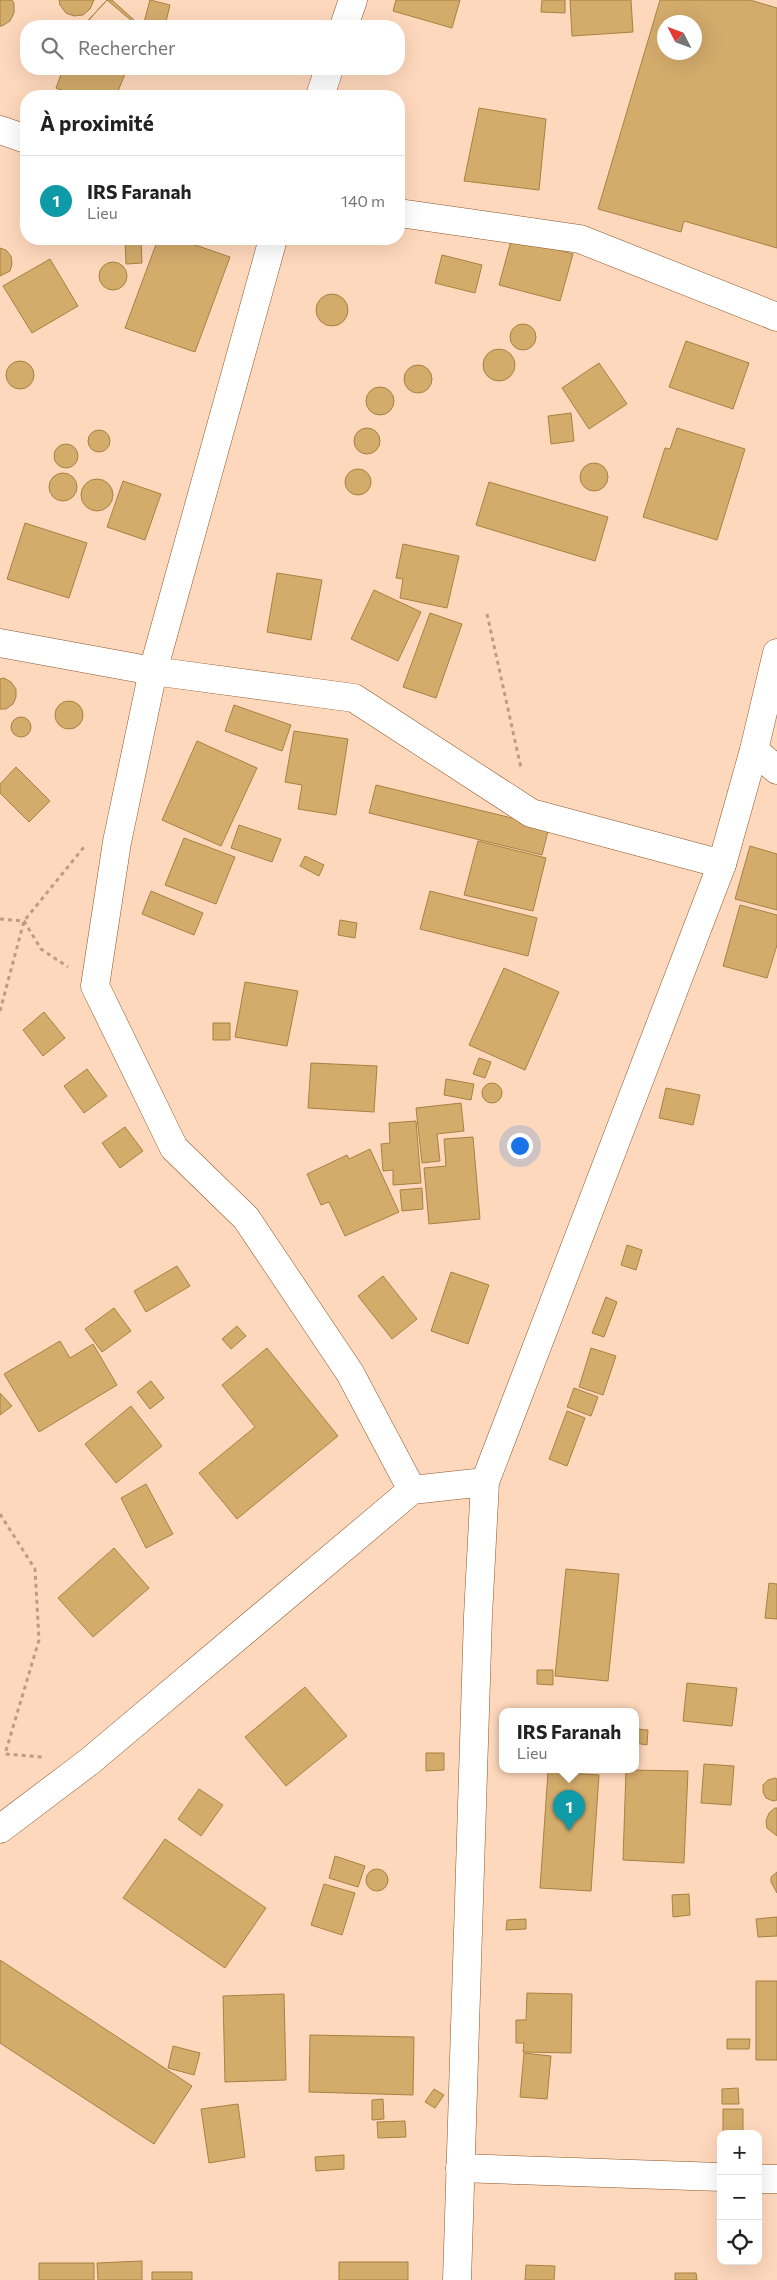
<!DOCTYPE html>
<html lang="fr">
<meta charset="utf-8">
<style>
body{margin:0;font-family:Commissioner,sans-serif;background:#f2f2f2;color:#222}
.controls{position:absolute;right:15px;bottom:15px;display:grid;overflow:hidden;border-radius:10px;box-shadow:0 5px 20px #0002}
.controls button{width:45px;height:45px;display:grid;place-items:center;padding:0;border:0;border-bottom:1px solid #e0e0e0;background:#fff;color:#222;font:25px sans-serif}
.compass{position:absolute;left:657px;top:15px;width:45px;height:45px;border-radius:50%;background:#fff;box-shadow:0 5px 20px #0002;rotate:312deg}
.you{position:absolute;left:519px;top:1145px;width:18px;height:18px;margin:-12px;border:4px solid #fff;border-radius:50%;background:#1a73e8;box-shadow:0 0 0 8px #1a73e833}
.badge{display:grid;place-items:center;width:32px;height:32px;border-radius:50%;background:#2563eb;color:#fff;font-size:16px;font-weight:700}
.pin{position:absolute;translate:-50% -41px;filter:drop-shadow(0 1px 2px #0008)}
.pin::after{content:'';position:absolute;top:26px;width:18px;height:15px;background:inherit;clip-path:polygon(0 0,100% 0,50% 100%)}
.popup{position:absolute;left:499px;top:1708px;width:140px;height:65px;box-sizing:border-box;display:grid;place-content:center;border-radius:10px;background:#fff;filter:drop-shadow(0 1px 4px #0005);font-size:16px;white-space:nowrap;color:#767676}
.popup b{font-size:19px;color:#222}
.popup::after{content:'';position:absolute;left:50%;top:100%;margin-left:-10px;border:10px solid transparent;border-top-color:#fff}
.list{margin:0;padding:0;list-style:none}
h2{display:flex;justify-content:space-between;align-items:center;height:65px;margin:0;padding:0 20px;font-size:21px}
h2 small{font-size:16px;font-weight:400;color:#767676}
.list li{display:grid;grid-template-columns:32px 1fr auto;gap:15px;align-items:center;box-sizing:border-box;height:90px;padding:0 20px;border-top:1px solid #e0e0e0}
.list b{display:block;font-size:19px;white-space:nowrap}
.list p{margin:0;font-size:16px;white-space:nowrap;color:#767676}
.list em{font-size:16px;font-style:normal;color:#767676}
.icon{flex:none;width:28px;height:28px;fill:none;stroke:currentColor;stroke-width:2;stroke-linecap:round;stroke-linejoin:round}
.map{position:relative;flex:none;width:777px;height:2280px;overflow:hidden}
.search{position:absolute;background:#fff;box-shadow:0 5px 20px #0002;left:20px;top:20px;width:385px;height:55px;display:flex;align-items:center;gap:12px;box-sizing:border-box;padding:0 18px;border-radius:20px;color:#767676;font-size:19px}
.panel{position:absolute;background:#fff;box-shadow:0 5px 20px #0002;left:20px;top:90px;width:385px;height:155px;border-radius:20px}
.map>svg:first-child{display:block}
.building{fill:#d3ab6b;stroke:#a88141;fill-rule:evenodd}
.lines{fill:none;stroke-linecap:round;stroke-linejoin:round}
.street-casing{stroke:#8c5628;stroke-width:29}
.secondary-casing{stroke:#8c5628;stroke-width:29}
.path{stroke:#be9c83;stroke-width:3;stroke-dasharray:4 4;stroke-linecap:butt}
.street{stroke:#fff;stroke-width:28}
.secondary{stroke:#fff;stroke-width:28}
</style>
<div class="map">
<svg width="777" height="2280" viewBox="0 0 777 2280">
<rect width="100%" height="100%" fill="#fed8bc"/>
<path class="building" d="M0,0H12L14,3V13L10,21L2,26H0Z
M59,0H94L90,9L83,15L74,16L66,13L60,5Z
M107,0L133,22L129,26H87L85,24Z
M107,0H112L134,20L128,26H83Z
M150,0L170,5L165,26H143Z
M396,0H460L452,28L393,11Z
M542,0H565V13L541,12Z
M570,0H631L633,32L572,36Z
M660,0H750L777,8V248L684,221L681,232L598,209ZM664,22H694V52H664Z
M28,69H47L36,73Z
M63,69H127L116,96H77L56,88Z
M479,108L546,119L539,190L464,181Z
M512,237L573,254L560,301L499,285Z
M125,239H141L142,263L126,264Z
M158,239H178L230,257L195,352L125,328Z
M0,248L6,250L11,256L12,264L10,271L0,276Z
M442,255L482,265L475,293L435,283Z
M50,259L78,306L32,333L3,286Z
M99 276a14 14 0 1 1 28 0a14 14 0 1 1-28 0Z
M316 310a16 16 0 1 1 32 0a16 16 0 1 1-32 0Z
M510 337a13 13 0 1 1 26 0a13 13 0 1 1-26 0Z
M686,341L749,363L733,409L669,387Z
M483 365a16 16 0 1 1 32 0a16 16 0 1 1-32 0Z
M6 375a14 14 0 1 1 28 0a14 14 0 1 1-28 0Z
M599,363L627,404L589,429L562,388Z
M404 379a14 14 0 1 1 28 0a14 14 0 1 1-28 0Z
M366 401a14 14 0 1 1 28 0a14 14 0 1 1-28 0Z
M571,413L574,441L551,444L548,416Z
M677,428L745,449L717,540L643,517L665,448L670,449Z
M354 441a13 13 0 1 1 26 0a13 13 0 1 1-26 0Z
M88 441a11 11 0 1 1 22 0a11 11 0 1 1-22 0Z
M54 456a12 12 0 1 1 24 0a12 12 0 1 1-24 0Z
M580 477a14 14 0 1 1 28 0a14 14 0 1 1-28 0Z
M345 482a13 13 0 1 1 26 0a13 13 0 1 1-26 0Z
M49 487a14 14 0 1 1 28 0a14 14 0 1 1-28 0Z
M81 495a16 16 0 1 1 32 0a16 16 0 1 1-32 0Z
M123,481L161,494L145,540L107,527Z
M489,482L608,517L595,561L476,525Z
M25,523L87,543L69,598L7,579Z
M403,544L459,556L447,608L400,598L403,579L396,578Z
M277,573L322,580L311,640L267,632Z
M374,590L421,612L398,661L351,639Z
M430,613L462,624L436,698L403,687Z
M4,678L11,682L16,689V697L13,704L6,709H0V679Z
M55 715a14 14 0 1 1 28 0a14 14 0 1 1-28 0Z
M234,705L291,725L282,751L225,731Z
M11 727a10 10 0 1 1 20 0a10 10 0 1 1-20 0Z
M294,731L348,739L336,815L298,809L302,785L285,782Z
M197,741L257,768L221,846L162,820Z
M16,767L50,801L29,822L0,793V784Z
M376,785L549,827L542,855L369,813Z
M239,825L281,839L272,862L231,848Z
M184,838L235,857L216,904L165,885Z
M478,841L546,858L533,911L464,895Z
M750,846L777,854V910L735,899Z
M305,856L324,865L319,876L300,866Z
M151,891L203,913L194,935L142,914Z
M430,891L537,918L528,956L420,929Z
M740,905L777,915V945L767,978L723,966Z
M340,920L357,923L355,938L338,935Z
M504,968L559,992L525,1070L469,1045Z
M245,982L298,991L287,1046L235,1037Z
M44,1012L65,1038L43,1056L23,1030Z
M213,1023H230V1040H213Z
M479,1058L491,1062L485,1078L473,1074Z
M311,1063L377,1066L374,1112L308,1108Z
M87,1069L107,1096L84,1113L64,1086Z
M446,1079L474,1084L471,1100L444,1095Z
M482 1093a10 10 0 1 1 20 0a10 10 0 1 1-20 0Z
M666,1088L700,1095L693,1125L659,1118Z
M461,1103L464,1131L437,1134L440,1161L422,1163L416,1108Z
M416,1121L421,1183L393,1185V1170L383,1171L381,1144L390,1143L389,1123Z
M125,1127L143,1151L120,1168L102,1143Z
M473,1137L480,1219L429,1224L424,1168L446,1166L444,1139Z
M370,1149L399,1212L345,1236L329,1202L321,1205L307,1174L347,1155L349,1159Z
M422,1188L423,1209L402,1211L400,1190Z
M627,1245L642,1250L636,1270L621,1265Z
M177,1266L190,1286L146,1312L134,1291Z
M451,1272L489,1285L468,1344L431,1331Z
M383,1276L417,1319L392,1339L358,1296Z
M606,1297L617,1302L604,1337L592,1333Z
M114,1308L131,1331L102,1352L85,1329Z
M237,1326L246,1336L231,1349L222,1339Z
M60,1341L70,1358L93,1344L117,1385L39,1432L4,1374Z
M267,1348L338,1436L237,1519L199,1473L255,1427L222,1385Z
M591,1348L616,1356L603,1395L579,1387Z
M151,1381L164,1398L150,1409L137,1392Z
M574,1388L598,1397L591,1416L567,1407Z
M0,1393L12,1406L0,1415Z
M131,1406L162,1446L116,1483L85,1444Z
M567,1411L585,1418L567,1466L549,1459Z
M146,1484L173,1534L146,1548L121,1498Z
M114,1548L149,1588L93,1637L58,1598Z
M566,1569L619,1574L608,1681L555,1676Z
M769,1583L777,1584V1619L765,1618Z
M537,1670H553V1685L537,1684Z
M687,1683L737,1688L732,1726L683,1721Z
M305,1687L347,1736L286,1786L245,1737Z
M635,1729L648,1730L647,1745L635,1743Z
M426,1753H444V1770L426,1771Z
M704,1764L734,1766L731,1805L701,1803Z
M626,1770L688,1771L684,1863L623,1860Z
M548,1772L599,1775L591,1891L540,1888Z
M775,1778L777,1779V1800L773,1801L766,1798L763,1792V1785L768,1780Z
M199,1789L223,1805L201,1836L178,1819Z
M775,1808H777V1836L767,1828L766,1821L769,1813Z
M165,1839L266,1908L225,1968L123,1898Z
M335,1856L365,1866L358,1887L329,1878Z
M366 1880a11 11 0 1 1 22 0a11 11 0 1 1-22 0Z
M777,1872V1893L771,1882V1877Z
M324,1884L355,1893L342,1935L311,1925Z
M689,1894L690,1915L673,1917L672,1895Z
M777,1917V1936L758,1937L756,1919Z
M526,1919V1929L506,1930L507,1920Z
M0,1960L192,2086L154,2144L0,2043Z
M756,1981H777V2060H756Z
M527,1993L572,1994L571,2053L523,2052L524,2043H516V2020H526Z
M284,1994L286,2080L225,2082L223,1996Z
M310,2035L414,2037L413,2095L309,2092Z
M727,2039H750L749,2049H727Z
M173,2046L200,2053L194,2075L168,2068Z
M524,2053L551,2056L547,2099L520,2097Z
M738,2088L739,2104H722V2089Z
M434,2089L444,2095L435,2108L425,2102Z
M383,2099L384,2119L372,2120V2100Z
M238,2104L245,2157L209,2163L201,2109Z
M723,2109H743V2134H723Z
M405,2121L406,2137L378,2138L377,2122Z
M344,2155V2169L316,2171L315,2157Z
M142,2261V2280H98L97,2263Z
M339,2262H408V2280H339Z
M39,2263H94V2280H39Z
M526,2265L555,2266L554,2280H525Z
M152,2272H192V2280H152Z
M675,2273H696L697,2280H675Z"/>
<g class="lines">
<defs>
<path id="street" d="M344,26L353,0
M320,96L329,69
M0,130L26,139
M399,213L580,239L777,317
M273,239L153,671L117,842L95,986L174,1148L246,1218L350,1373L412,1490
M0,643L153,671L354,698L531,813L722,864
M754,750L777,770
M460,2168L721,2177
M758,2179H777"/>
<path id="secondary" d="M0,1829L90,1761L412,1490L485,1482
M457,2280L478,1616L485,1482L722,864L754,750L777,653"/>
</defs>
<use href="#street" class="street-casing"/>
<use href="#secondary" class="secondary-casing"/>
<path class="path" d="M487,614L521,768
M0,919L24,921L41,949L68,967
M0,1011L24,921L84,847
M0,1514L35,1569L39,1640L5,1754L42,1757"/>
<use href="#street" class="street"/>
<use href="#secondary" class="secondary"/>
</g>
</svg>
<div class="controls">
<button>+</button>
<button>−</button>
<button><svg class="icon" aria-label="locate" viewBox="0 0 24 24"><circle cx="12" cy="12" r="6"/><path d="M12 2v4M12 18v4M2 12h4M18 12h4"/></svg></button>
</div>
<svg class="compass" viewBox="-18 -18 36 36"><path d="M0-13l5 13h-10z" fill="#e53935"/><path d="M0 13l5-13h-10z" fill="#767676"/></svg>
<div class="you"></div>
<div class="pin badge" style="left:569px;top:1831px;background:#0f9aa8">1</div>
<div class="popup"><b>IRS Faranah</b>Lieu</div>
<div class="search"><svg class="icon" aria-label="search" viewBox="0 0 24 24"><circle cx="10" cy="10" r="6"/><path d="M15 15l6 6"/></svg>Rechercher</div>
<section class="panel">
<h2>À proximité<small></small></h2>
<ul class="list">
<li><span class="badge" style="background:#0f9aa8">1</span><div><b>IRS Faranah</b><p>Lieu</p></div><em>140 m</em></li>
</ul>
</section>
</div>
